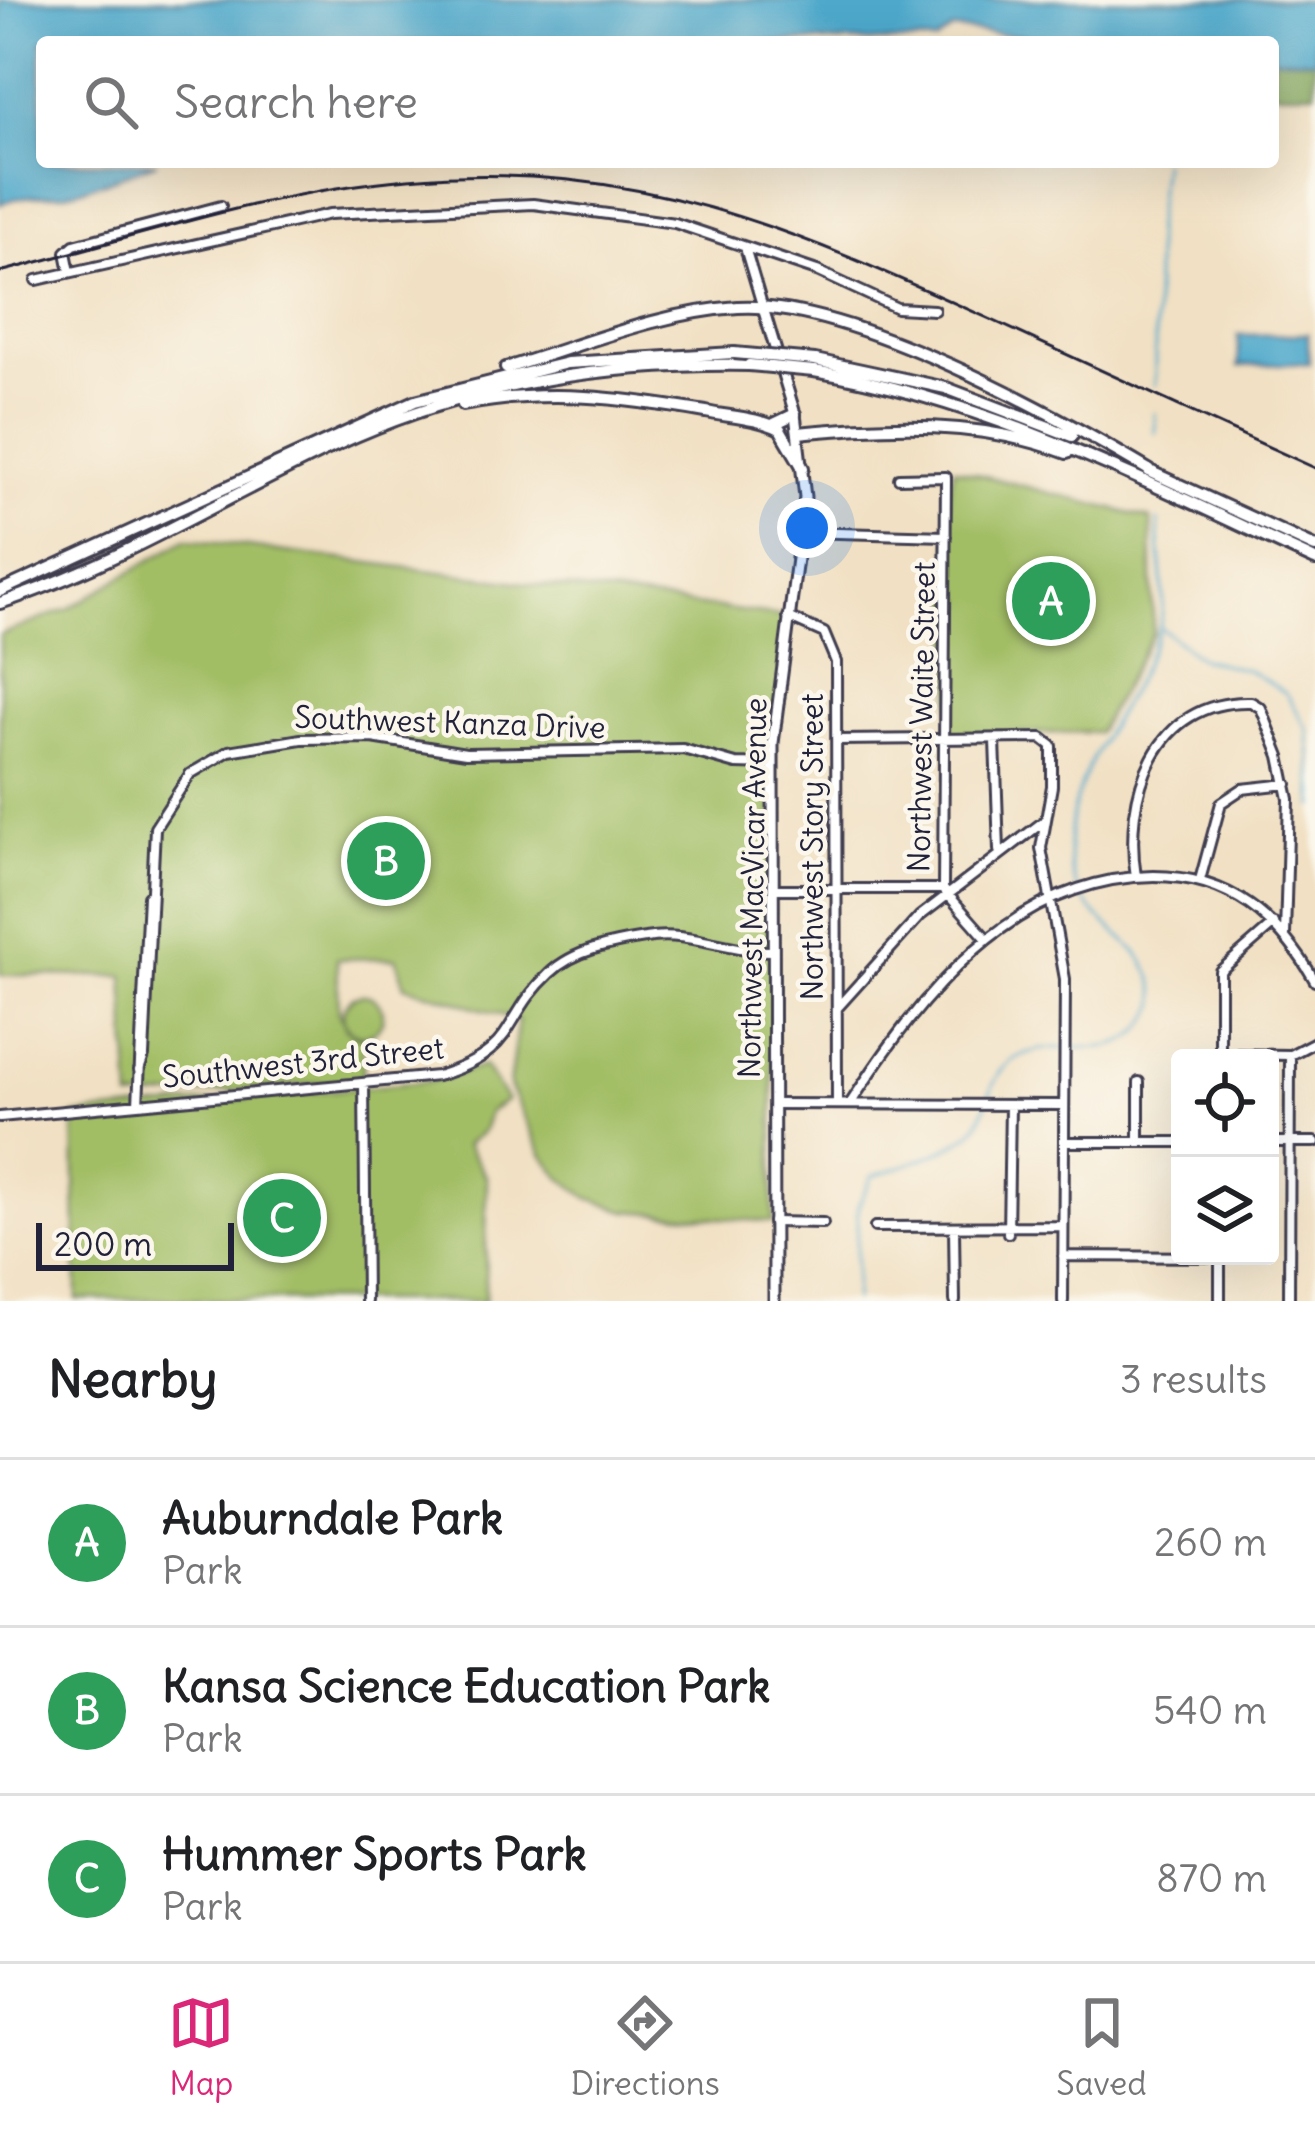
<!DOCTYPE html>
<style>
body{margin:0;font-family:Delius,sans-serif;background:#f6f6f6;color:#202124}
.controls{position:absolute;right:36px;bottom:36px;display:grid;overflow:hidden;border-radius:12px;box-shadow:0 12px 48px #0002}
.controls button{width:108px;height:108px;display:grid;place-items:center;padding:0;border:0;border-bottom:3px solid #e0e0e0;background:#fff;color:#202124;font:60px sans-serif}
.scale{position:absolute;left:36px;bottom:30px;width:198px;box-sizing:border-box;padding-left:12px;border:6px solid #22223b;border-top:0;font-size:33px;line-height:42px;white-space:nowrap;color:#22223b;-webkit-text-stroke:9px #fbf7ec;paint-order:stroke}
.you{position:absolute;left:807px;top:528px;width:42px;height:42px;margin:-30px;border:9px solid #fff;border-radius:50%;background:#1a73e8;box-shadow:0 0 0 18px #1a73e833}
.badge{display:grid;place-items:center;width:78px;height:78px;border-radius:50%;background:#db2777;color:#fff;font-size:39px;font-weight:700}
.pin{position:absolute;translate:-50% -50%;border:6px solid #fff;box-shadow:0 3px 12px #0006}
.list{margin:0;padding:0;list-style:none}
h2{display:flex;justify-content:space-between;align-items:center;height:156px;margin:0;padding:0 48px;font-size:51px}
h2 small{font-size:39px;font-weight:400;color:#757577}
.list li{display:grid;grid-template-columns:78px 1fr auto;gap:36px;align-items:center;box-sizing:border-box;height:168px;padding:0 48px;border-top:3px solid #e0e0e0}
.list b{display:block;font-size:45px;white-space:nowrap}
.list p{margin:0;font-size:39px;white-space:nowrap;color:#757577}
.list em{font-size:39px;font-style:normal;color:#757577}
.icon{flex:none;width:66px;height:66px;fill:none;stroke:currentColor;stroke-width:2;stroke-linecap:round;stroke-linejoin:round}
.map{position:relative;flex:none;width:1315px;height:1301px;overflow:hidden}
.search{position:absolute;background:#fff;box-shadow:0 12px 48px #0002;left:36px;right:36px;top:36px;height:132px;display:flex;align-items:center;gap:30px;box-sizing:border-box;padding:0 42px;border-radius:12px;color:#757577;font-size:45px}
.sheet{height:660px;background:#fff}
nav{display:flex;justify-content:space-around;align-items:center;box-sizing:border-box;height:168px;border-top:3px solid #e0e0e0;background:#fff;font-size:33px;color:#757577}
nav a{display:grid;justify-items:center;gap:6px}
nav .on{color:#db2777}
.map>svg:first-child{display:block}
.green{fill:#a2be65;stroke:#627050;stroke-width:3}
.forest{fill:#81a55a;stroke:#52644a;stroke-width:3}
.water{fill:#4da8cb;stroke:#386583;stroke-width:3}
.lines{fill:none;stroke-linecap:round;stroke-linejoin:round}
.stream{stroke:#4da8cb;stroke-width:3}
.minor-casing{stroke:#413e4f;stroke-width:14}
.major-casing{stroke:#413e4f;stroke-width:15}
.highway-casing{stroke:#413e4f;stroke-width:16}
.minor{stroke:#fff;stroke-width:8}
.major{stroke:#fff;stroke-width:9}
.highway{stroke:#fff;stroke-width:10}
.rail{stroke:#22223b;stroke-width:3}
.highway-bridge-casing{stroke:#413e4f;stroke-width:16;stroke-linecap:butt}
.highway-bridge{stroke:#fff;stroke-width:10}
.labels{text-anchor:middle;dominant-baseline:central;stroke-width:9;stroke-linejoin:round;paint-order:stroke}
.street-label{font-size:30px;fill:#22223b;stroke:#fbf7ec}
</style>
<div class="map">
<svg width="1315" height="1301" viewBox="0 0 1315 1301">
<rect width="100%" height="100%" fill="#fbf7ec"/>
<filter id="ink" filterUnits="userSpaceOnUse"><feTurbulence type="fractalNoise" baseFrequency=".00833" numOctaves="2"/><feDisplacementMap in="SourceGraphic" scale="24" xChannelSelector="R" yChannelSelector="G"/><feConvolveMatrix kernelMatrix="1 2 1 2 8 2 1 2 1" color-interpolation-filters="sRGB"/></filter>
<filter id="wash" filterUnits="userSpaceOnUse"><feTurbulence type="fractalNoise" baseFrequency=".004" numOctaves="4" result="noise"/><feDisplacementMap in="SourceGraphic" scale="48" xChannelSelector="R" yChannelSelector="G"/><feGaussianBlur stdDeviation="2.7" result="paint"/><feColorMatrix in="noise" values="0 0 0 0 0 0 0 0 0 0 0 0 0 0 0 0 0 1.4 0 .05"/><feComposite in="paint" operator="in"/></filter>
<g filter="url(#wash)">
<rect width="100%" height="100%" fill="#f1e0c3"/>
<path class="green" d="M954,468L1151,519L1153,633L1098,732L951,735L949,489Z
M186,539L788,617L773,765V1222L626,1211L588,1198L561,1178L542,1154L509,1086L518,1020L405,986L396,958L337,959L339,1013L347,1030L363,1039V1079L131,1100L124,976L0,975V635L68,609Z
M343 1015a20 20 0 1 1 40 0a20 20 0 1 1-40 0Z
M484,1066L507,1100L489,1112L483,1131L466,1144L487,1178L485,1301L77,1299L74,1115L432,1081Z"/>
<path class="forest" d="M1273,57L1315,60V92H1273Z"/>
<path class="water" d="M0,0H1315V60L1273,57V42H1098L952,30L936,42H42V162H157C127,174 98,186 66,193C42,197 23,194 0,204Z
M1308,334L1309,363L1239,366L1238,335Z"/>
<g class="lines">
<path class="stream" d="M1155,385V226L1162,162
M1155,413V433
M1162,629L1201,659L1248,670L1286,693L1308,729L1315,806
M854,1301L858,1206L872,1176C898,1168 965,1148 978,1124C990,1102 990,1075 1013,1060C1064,1028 1125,1078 1157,1004C1154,925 1067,936 1069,843C1071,764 1134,703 1158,632C1169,602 1158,553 1158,521"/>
</g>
</g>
<g filter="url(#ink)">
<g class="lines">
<defs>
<path id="minor" d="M746,251L763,308
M70,272L66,252L74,245L221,206
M37,280L330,214L533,204L675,223L817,271L897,308L934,310
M899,478L946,477L943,889L987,939
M802,532L946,536
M788,617L824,633L836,662L837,1104
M838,740L1042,738L1052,746V786L1041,848L1065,979L1063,1301
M995,740L999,850
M1136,877C1123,796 1154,699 1251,702L1261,708L1280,756L1289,799L1285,935
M1200,880L1221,803L1242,789L1287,784
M773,889H943
M837,1008L920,916L1043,822
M1220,1054L1290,1055L1315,1042
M1220,1058V971L1274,924
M139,1070L144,1056L155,828L190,774L229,751L301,739L372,738L466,753L683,749L736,764L773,765
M364,1083L366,1301
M138,1104L148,896
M774,1104L1064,1105
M850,1104C920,995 1012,878 1154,876C1230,876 1279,918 1315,981
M0,1117L437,1076C520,1051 500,1019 550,973C574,950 613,943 645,938C688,930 730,952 773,951
M1064,1142H1180
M1139,1142V1082
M1270,1142H1315
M773,1222L823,1223
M875,1227L1063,1226
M954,1227L955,1301
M1008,1233L1010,1105
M1063,1256L1220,1257
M1220,1301V1256
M1289,1301L1290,1055"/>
<path id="major" d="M763,308L795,414L805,497L773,743L774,1301"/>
<path id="highway" d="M815,360L946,388L1072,436
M506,368C580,346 660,312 738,307C850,300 1057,415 1154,473
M814,371C993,401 1151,485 1315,560
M463,405C547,388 623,398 706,412C730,417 758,418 780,429L803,468
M774,424L795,414
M798,433C889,424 980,420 1067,453
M1149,471L1315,547
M0,591L415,401L567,363L734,353
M0,603C124,562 237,489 356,436C481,381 613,363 749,365"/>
</defs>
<use href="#minor" class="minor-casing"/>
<use href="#major" class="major-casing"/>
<use href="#highway" class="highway-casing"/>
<use href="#minor" class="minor"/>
<use href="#major" class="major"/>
<use href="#highway" class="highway"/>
<path class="rail" d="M0,272C134,238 270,191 408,179C635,159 792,229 992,320C1100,370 1207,419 1315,468"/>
<defs>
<path id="highway-bridge" d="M734,353L815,360
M749,365L814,371"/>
</defs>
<use href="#highway-bridge" class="highway-bridge-casing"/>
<use href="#highway-bridge" class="highway-bridge"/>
</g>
</g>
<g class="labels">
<g class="street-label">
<text transform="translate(921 717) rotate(-89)">Northwest Waite Street</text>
<text transform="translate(450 722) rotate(2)">Southwest Kanza Drive</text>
<text transform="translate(812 847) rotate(-90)">Northwest Story Street</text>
<text transform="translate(752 888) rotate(-89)">Northwest MacVicar Avenue</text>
<text transform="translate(303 1062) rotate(-6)">Southwest 3rd Street</text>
</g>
</g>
</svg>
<div class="controls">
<button><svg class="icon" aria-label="locate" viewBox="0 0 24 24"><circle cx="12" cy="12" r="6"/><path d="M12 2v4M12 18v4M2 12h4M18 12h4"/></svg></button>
<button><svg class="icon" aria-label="layers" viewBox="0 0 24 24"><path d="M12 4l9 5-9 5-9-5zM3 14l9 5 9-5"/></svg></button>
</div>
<div class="scale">200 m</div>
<div class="you"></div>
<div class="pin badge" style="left:1051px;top:601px;background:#2e9e5b">A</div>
<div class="pin badge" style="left:386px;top:861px;background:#2e9e5b">B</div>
<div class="pin badge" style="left:282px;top:1218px;background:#2e9e5b">C</div>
<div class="search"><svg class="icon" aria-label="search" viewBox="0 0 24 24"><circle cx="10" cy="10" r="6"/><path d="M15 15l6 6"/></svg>Search here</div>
</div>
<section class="sheet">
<h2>Nearby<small>3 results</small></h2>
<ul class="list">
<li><span class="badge" style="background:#2e9e5b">A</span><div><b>Auburndale Park</b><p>Park</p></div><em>260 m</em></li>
<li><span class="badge" style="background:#2e9e5b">B</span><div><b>Kansa Science Education Park</b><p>Park</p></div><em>540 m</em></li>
<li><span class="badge" style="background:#2e9e5b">C</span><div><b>Hummer Sports Park</b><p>Park</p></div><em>870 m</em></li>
</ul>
</section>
<nav>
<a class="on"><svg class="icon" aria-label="map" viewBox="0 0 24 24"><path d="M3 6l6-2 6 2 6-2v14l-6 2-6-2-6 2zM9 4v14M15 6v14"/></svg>Map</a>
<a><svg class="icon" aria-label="directions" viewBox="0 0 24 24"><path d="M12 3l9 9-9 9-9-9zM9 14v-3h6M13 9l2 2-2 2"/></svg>Directions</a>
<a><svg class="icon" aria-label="saved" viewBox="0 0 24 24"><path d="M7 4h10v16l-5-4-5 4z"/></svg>Saved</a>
</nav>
